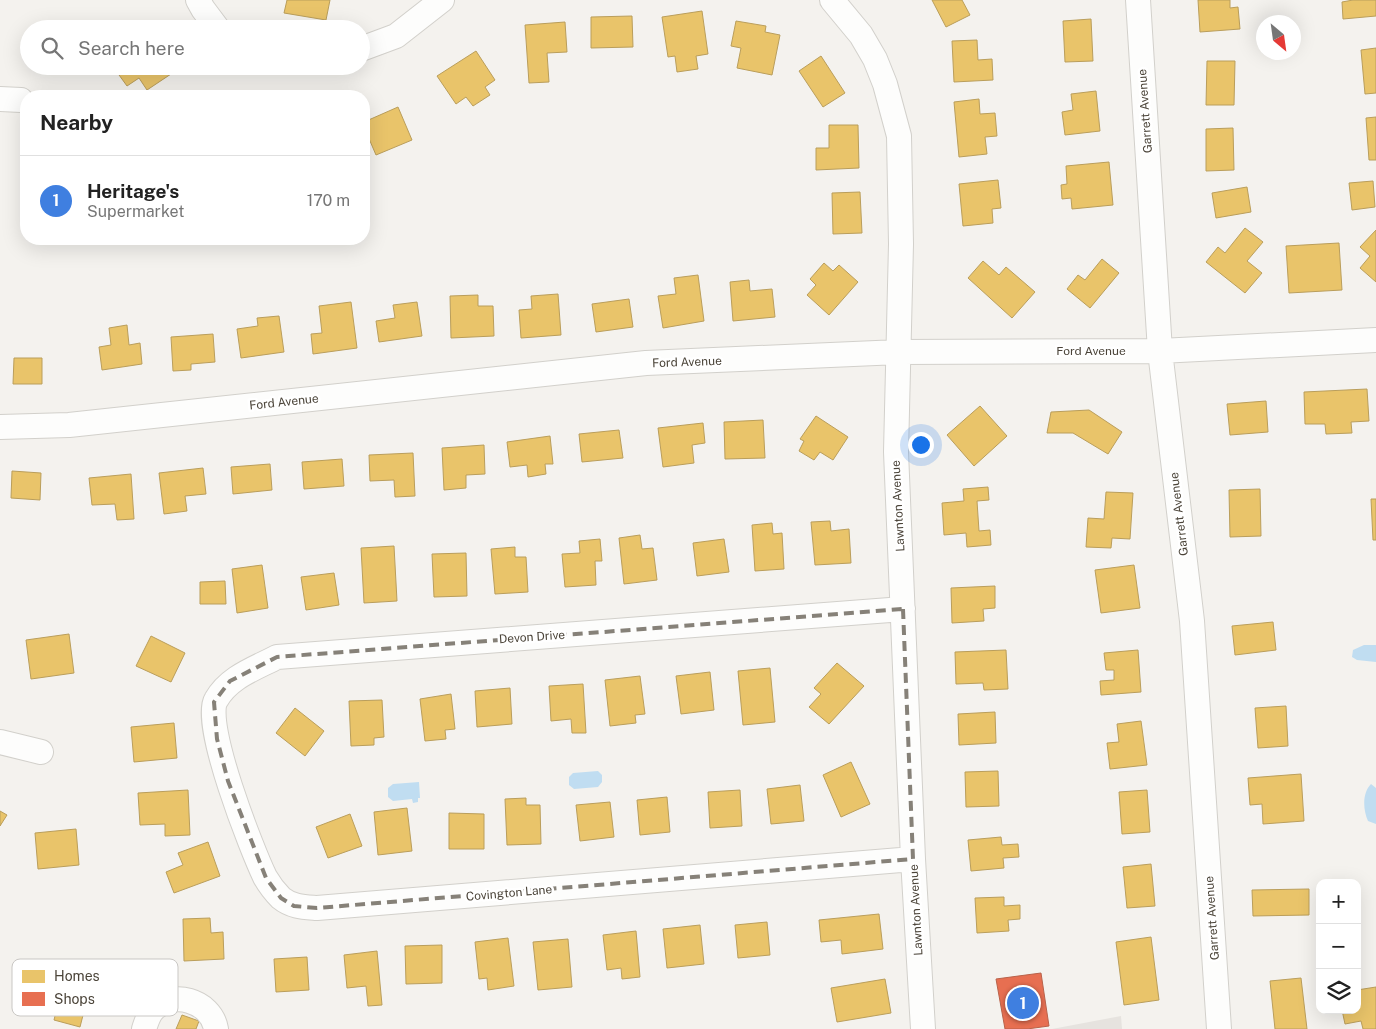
<!DOCTYPE html>
<meta charset="utf-8">
<style>
body{margin:0;font-family:"Public Sans",sans-serif;background:#f2f2f2;color:#222}
.controls{position:absolute;right:15px;bottom:15px;display:grid;overflow:hidden;border-radius:10px;box-shadow:0 5px 20px #0002}
.controls button{width:45px;height:45px;display:grid;place-items:center;padding:0;border:0;border-bottom:1px solid #e0e0e0;background:#fff;color:#222;font:25px sans-serif}
.compass{position:absolute;left:1256px;top:15px;width:45px;height:45px;border-radius:50%;background:#fff;box-shadow:0 5px 20px #0002;rotate:151deg}
.you{position:absolute;left:920px;top:444px;width:18px;height:18px;margin:-12px;border:4px solid #fff;border-radius:50%;background:#1a73e8;box-shadow:0 0 0 8px #1a73e833}
.badge{display:grid;place-items:center;width:32px;height:32px;border-radius:50%;background:#111827;color:#fff;font-size:16px;font-weight:700}
.pin{position:absolute;translate:-50% -50%;border:2px solid #fff;box-shadow:0 1px 5px #0006}
.list{margin:0;padding:0;list-style:none}
h2{display:flex;justify-content:space-between;align-items:center;height:65px;margin:0;padding:0 20px;font-size:21px}
h2 small{font-size:16px;font-weight:400;color:#767676}
.list li{display:grid;grid-template-columns:32px 1fr auto;gap:15px;align-items:center;box-sizing:border-box;height:90px;padding:0 20px;border-top:1px solid #e0e0e0}
.list b{display:block;font-size:19px;white-space:nowrap}
.list p{margin:0;font-size:16px;white-space:nowrap;color:#767676}
.list em{font-size:16px;font-style:normal;color:#767676}
.icon{flex:none;width:28px;height:28px;fill:none;stroke:currentColor;stroke-width:2;stroke-linecap:round;stroke-linejoin:round}
.map{position:relative;flex:none;width:1376px;height:1029px;overflow:hidden}
.search{position:absolute;background:#fff;box-shadow:0 5px 20px #0002;left:20px;top:20px;width:350px;height:55px;display:flex;align-items:center;gap:12px;box-sizing:border-box;padding:0 18px;border-radius:28px;color:#767676;font-size:19px}
.panel{position:absolute;background:#fff;box-shadow:0 5px 20px #0002;left:20px;top:90px;width:350px;height:155px;border-radius:20px}
.map>svg:first-child{display:block}
.parking{fill:#e6e3df}
.water{fill:#c0ddf1}
.homes{fill:#e9c46a;stroke:#ba9e5b}
.shops{fill:#e76f51;stroke:#b8624a}
.lines{fill:none;stroke-linecap:round;stroke-linejoin:round}
.minor-casing{stroke:#d2d0cb;stroke-width:26}
.minor{stroke:#fdfdfc;stroke-width:24}
.marked{fill:none;stroke:#868178;stroke-width:4;stroke-dasharray:10 6;stroke-linejoin:round}
.labels{text-anchor:middle;dominant-baseline:central;stroke-width:5;stroke-linejoin:round;paint-order:stroke}
.street-label{font-size:12px;fill:#4b4439;stroke:#fff}
.key{fill:#fff;stroke:#c9c7c4;stroke-width:1}
.key-label{font-size:14px;fill:#4b4439}
</style>
<div class="map">
<svg width="1376" height="1029" viewBox="0 0 1376 1029">
<rect width="100%" height="100%" fill="#f4f2ee"/>
<path class="parking" d="M1121,1016L1122,1029H1052Z"/>
<path class="water" d="M1364,645H1376V662L1357,660L1352,657L1353,650Z
M598,771L602,775V782L598,787L574,789L569,785V777L573,773Z
M419,782L420,798H418V802L413,803L412,799L393,801L388,797V788L393,784Z
M1371,784L1376,788V824L1368,821C1363,810 1362,793 1371,784Z"/>
<path class="homes" d="M287,0H330L326,20L284,13Z
M932,0H962L970,15L946,27Z
M1198,0H1230V8L1238,7L1240,29L1200,32Z
M1353,0H1376V16L1343,19L1342,2Z
M702,11L708,54L696,56L698,69L677,72L675,56L668,57L662,17Z
M632,16L633,47L591,48V17Z
M1091,19L1093,61L1065,62L1063,21Z
M736,21L766,26L765,32L780,35L772,75L737,68L741,48L731,46Z
M565,22L567,52L547,53L549,82L529,83L525,25Z
M977,40L978,60L992,59L993,80L954,82L952,41Z
M1376,48V93L1365,94L1361,50Z
M476,51L495,80L485,87L490,95L473,106L466,97L456,104L437,76Z
M821,56L845,93L823,107L799,71Z
M1207,61H1235L1234,105H1206Z
M116,66H174L177,70L147,90L139,78L127,86L114,68Z
M1096,91L1100,131L1065,135L1062,112L1073,110L1071,94Z
M979,99L980,114L995,113L997,136L985,137L987,154L959,157L954,102Z
M398,107L412,140L376,155L364,127V122Z
M1376,117V160H1369L1366,118Z
M829,125H858L859,168L816,170V148H829Z
M1233,128L1234,170L1206,171V129Z
M1109,162L1113,205L1072,209L1071,198L1062,199L1061,185L1067,184L1066,166Z
M998,180L1001,208L992,209L993,223L963,226L959,184Z
M1373,181L1375,207L1352,210L1349,183Z
M1247,187L1251,212L1216,218L1212,193Z
M860,192L862,233L833,234L832,193Z
M1245,228L1263,242L1247,261L1262,273L1245,293L1206,262L1218,247L1225,253Z
M1376,230V282L1360,268L1370,256L1360,247Z
M1339,243L1342,290L1289,293L1286,246Z
M1102,259L1119,273L1090,308L1067,289L1078,275L1085,280Z
M983,261L999,275L1006,267L1035,292L1012,318L968,278Z
M824,263L833,271L839,265L858,282L829,315L807,295L816,285L810,279Z
M698,275L704,321L663,328L658,296L676,294L674,278Z
M749,280L750,291L772,289L775,317L733,321L730,282Z
M558,294L561,335L521,338L519,310L532,309L531,296Z
M478,295V306H493L494,336L451,338L450,296Z
M629,299L633,327L596,332L592,304Z
M351,302L357,348L313,354L311,334L322,333L319,306Z
M417,302L422,336L379,342L376,321L395,318L393,305Z
M279,316L284,352L241,358L237,329L258,326L257,318Z
M127,325L129,345L140,343L142,364L102,370L99,347L111,345L109,328Z
M213,334L215,362L191,364V370L173,371L171,337Z
M14,358H42V384H13Z
M1367,389L1369,421L1351,422L1352,433L1326,434L1325,424H1305L1304,392Z
M1266,401L1268,432L1230,435L1227,404Z
M980,406L1007,436L974,466L947,435Z
M1089,410L1122,432L1108,454L1073,433H1047L1051,412Z
M816,416L848,437L833,460L820,452L814,460L799,451L804,441L800,439Z
M763,420L765,458L725,459L724,422Z
M703,423L705,443L692,445L694,463L663,467L658,428Z
M619,430L623,458L582,462L579,434Z
M550,436L553,464H545L546,474L528,477L527,465L510,467L507,442Z
M484,445L485,474L466,475V488L444,490L442,448Z
M413,453L415,496L395,497L394,480L370,481L369,455Z
M342,459L344,486L304,489L302,462Z
M270,464L272,490L233,494L231,467Z
M203,468L206,494L185,496L187,511L164,514L159,473Z
M12,471L41,473L40,500L11,498Z
M131,474L134,519L117,520L115,504L92,505L89,478Z
M988,487L989,500L977,501L979,531L990,530L991,545L967,547L966,533L944,535L942,503L964,501L963,489Z
M1260,489L1261,536L1230,537L1229,490Z
M1106,492L1133,493L1130,539L1112,538L1111,548L1086,547L1088,518L1104,519Z
M1371,499H1376V540H1373Z
M830,521L831,531L849,529L851,563L815,565L811,522Z
M772,523L773,534L782,533L784,569L755,571L752,525Z
M640,535L642,549L653,548L657,580L624,584L619,538Z
M600,539L602,561H595L596,585L565,587L562,554L580,553L579,541Z
M724,539L729,572L697,576L693,543Z
M394,546L397,601L364,603L361,548Z
M515,547V557H526L528,592L495,594L491,549Z
M466,553L467,596L434,597L432,554Z
M262,565L268,608L237,613L232,569Z
M1134,565L1140,608L1101,613L1095,570Z
M334,573L339,605L306,610L301,577Z
M225,581L226,604H200V582Z
M995,586V608L983,609L984,621L952,623L951,588Z
M1273,622L1276,650L1235,655L1232,626Z
M69,634L74,673L31,679L26,640Z
M151,636L185,653L171,682L136,666Z
M1006,650L1008,689L984,690L983,683L956,684L955,652Z
M1138,650L1141,692L1101,695L1100,681L1114,680V670H1106L1104,653Z
M837,663L864,686L829,724L809,707L821,694L814,688Z
M770,668L775,722L743,725L738,671Z
M710,672L714,710L681,714L676,676Z
M640,676L645,714L635,715L636,723L610,726L605,680Z
M583,684L586,733H572L571,719L551,721L549,686Z
M510,688L512,724L477,727L475,691Z
M451,694L455,729L445,730L446,739L425,741L420,699Z
M382,700L384,737L374,738V745L351,746L349,701Z
M1286,706L1288,746L1258,748L1255,708Z
M295,708L324,731L305,756L276,733Z
M995,712L996,743L959,745L958,714Z
M1141,721L1147,765L1110,769L1107,743L1119,742L1117,724Z
M174,723L177,758L134,762L131,727Z
M851,762L870,804L841,817L823,775Z
M998,771L999,806L966,807L965,772Z
M1301,774L1304,821L1263,824L1262,804L1250,805L1248,778Z
M800,785L804,821L771,824L767,789Z
M188,790L190,835L165,836V824L140,825L138,793Z
M740,790L742,826L710,828L708,792Z
M1147,790L1150,832L1122,834L1119,792Z
M667,797L670,832L640,835L637,800Z
M526,798V805H540L541,844L507,845L505,799Z
M610,802L614,837L580,841L576,805Z
M407,808L412,851L378,855L374,812Z
M0,811L7,815L0,826Z
M449,813L484,814V849H449Z
M350,814L362,846L328,858L316,827Z
M76,829L79,865L38,869L35,833Z
M1001,837L1002,845L1018,844L1019,857L1003,858L1004,868L971,871L968,840Z
M208,842L220,876L174,893L166,872L183,865L178,853Z
M1151,864L1155,906L1127,908L1123,867Z
M1309,889V915L1253,916L1252,890Z
M1004,897V906L1020,905V919L1008,920L1009,931L977,933L975,898Z
M879,914L883,949L842,954L841,940L821,942L819,920Z
M210,918L211,933L223,932L224,959L184,961L183,919Z
M767,922L770,955L738,958L735,925Z
M700,925L704,964L667,968L663,929Z
M636,931L640,977L622,979L621,968L607,970L603,935Z
M1151,937L1159,1000L1124,1005L1116,942Z
M508,938L514,986L488,990L487,978L479,979L475,942Z
M568,939L572,987L538,990L533,942Z
M442,945V983L406,984L405,946Z
M377,951L382,1005L368,1006L366,986L347,988L344,955Z
M307,957L309,990L276,992L274,959Z
M1301,978L1307,1029H1275L1270,981Z
M885,979L891,1013L837,1022L831,988Z
M74,984L90,988L80,1027L54,1020L62,987L73,989Z
M1376,987V1029H1363L1361,1021L1345,1024L1342,1010H1357V990Z
M182,1015L199,1021L196,1029H176Z"/>
<path class="shops" d="M1041,973L1049,1026L1027,1029H1005L996,979Z"/>
<g class="lines">
<defs>
<path id="minor" d="M198,0L203,9L218,29
M832,0L861,35L875,59L885,84L899,136L901,244L896,452L913,859L923,1029
M1138,0L1160,351L1192,621L1219,1029
M361,49L396,36L442,0
M0,99L21,100
M0,427L69,425L646,363L899,352L1160,351L1376,340
M903,609L277,657C254,669 229,677 216,700C202,723 252,850 265,877C269,884 276,893 281,898C292,907 304,907 317,908L913,859
M0,742L41,752
M144,1029C146,1023 148,1016 152,1011C171,989 211,1000 216,1029"/>
</defs>
<use href="#minor" class="minor-casing"/>
<use href="#minor" class="minor"/>
</g>
<path class="marked" d="M903,609L913,859L317,908L294,906L281,898L266,878L228,781L217,739L214,702L230,681L277,657Z"/>
<g class="labels">
<g class="street-label">
<text transform="translate(1145 111) rotate(-94)">Garrett Avenue</text>
<text x="1091" y="351">Ford Avenue</text>
<text transform="translate(687 362) rotate(-2)">Ford Avenue</text>
<text transform="translate(284 402) rotate(-6)">Ford Avenue</text>
<text transform="translate(898 506) rotate(-93)">Lawnton Avenue</text>
<text transform="translate(1179 514) rotate(-97)">Garrett Avenue</text>
<text transform="translate(532 637) rotate(-4)">Devon Drive</text>
<text transform="translate(509 893) rotate(-5)">Covington Lane</text>
<text transform="translate(916 910) rotate(-93)">Lawnton Avenue</text>
<text transform="translate(1212 918) rotate(-94)">Garrett Avenue</text>
</g>
</g>
<rect x="12" y="959" width="166" height="57" rx="8" class="key"/>
<rect x="22" y="970" width="23" height="13" fill="#e9c46a"/>
<rect x="22" y="992" width="23" height="14" fill="#e76f51"/>
<g class="key-label">
<text x="54" y="981">Homes</text>
<text x="54" y="1004">Shops</text>
</g>
</svg>
<div class="controls">
<button>+</button>
<button>−</button>
<button><svg class="icon" aria-label="layers" viewBox="0 0 24 24"><path d="M12 4l9 5-9 5-9-5zM3 14l9 5 9-5"/></svg></button>
</div>
<svg class="compass" viewBox="-18 -18 36 36"><path d="M0-13l5 13h-10z" fill="#e53935"/><path d="M0 13l5-13h-10z" fill="#767676"/></svg>
<div class="you"></div>
<div class="pin badge" style="left:1023px;top:1003px;background:#3f7fe0">1</div>
<div class="search"><svg class="icon" aria-label="search" viewBox="0 0 24 24"><circle cx="10" cy="10" r="6"/><path d="M15 15l6 6"/></svg>Search here</div>
<section class="panel">
<h2>Nearby<small></small></h2>
<ul class="list">
<li><span class="badge" style="background:#3f7fe0">1</span><div><b>Heritage's</b><p>Supermarket</p></div><em>170 m</em></li>
</ul>
</section>
</div>
